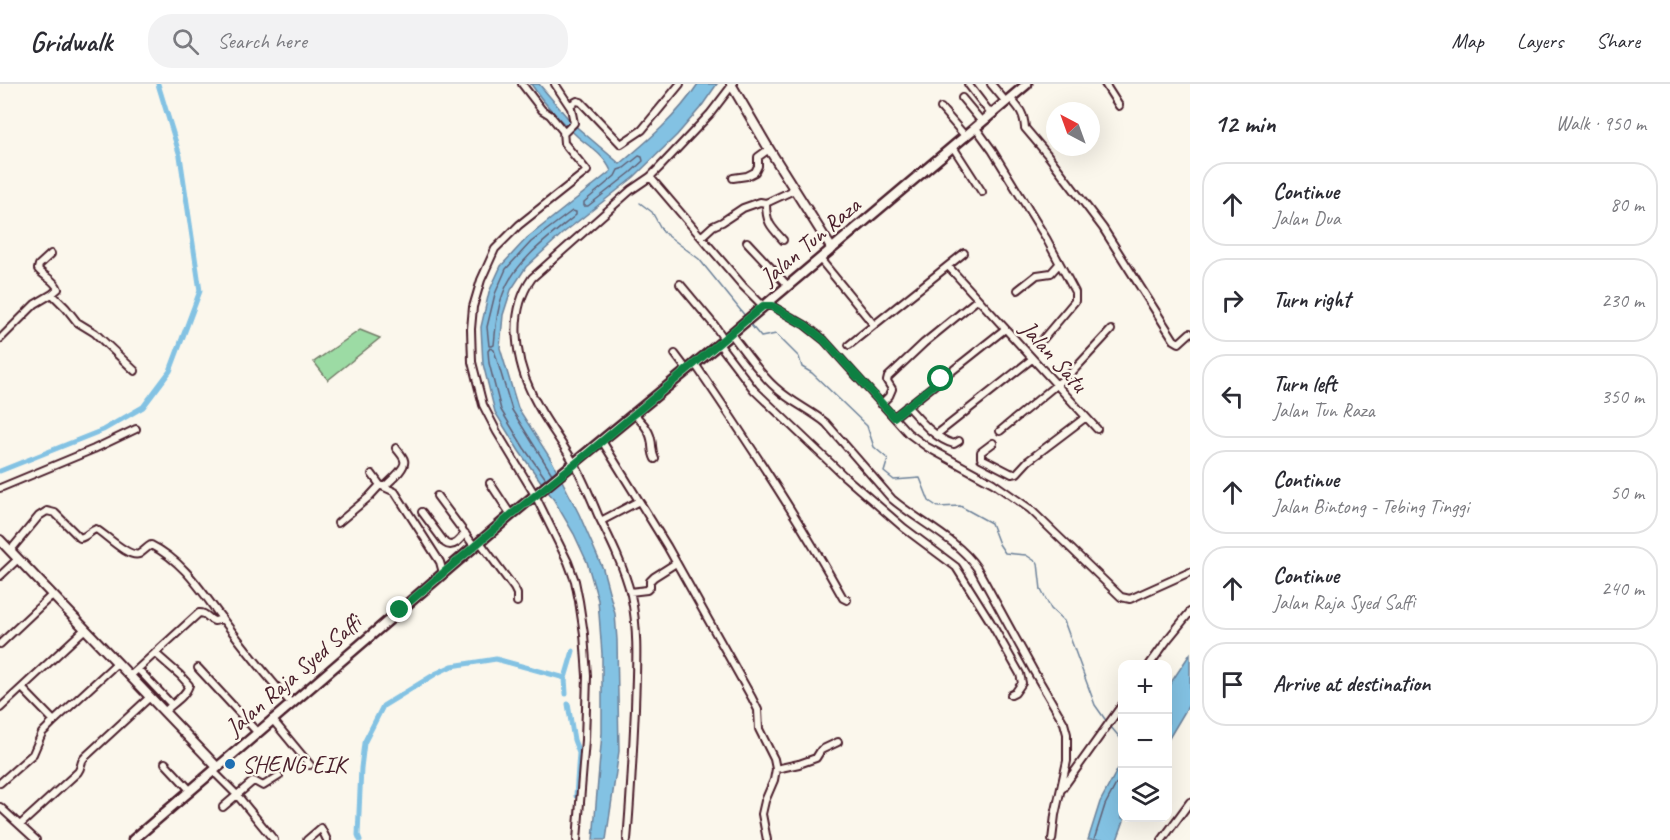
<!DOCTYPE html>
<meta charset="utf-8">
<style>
body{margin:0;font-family:Caveat,sans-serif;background:#f2f2f3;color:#2b2b33}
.controls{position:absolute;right:18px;bottom:18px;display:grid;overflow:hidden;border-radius:12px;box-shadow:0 6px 24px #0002}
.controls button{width:54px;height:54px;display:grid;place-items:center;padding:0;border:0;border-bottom:2px solid #e1e1e2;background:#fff;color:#2b2b33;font:30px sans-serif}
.compass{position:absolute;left:1046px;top:18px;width:54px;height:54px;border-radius:50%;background:#fff;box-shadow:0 6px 24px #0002;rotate:319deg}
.stop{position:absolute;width:18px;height:18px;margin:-14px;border:4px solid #0b8043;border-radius:50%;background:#fff}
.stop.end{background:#0b8043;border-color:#fff;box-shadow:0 2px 6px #0008}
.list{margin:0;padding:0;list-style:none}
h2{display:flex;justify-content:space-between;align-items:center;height:78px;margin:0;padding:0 24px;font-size:26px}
h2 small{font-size:20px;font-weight:400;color:#7c7c81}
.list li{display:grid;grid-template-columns:39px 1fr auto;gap:18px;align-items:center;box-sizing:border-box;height:84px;margin:0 12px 12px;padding:0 12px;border:2px solid #e1e1e2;border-radius:24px}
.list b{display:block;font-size:22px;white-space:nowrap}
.list p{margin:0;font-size:20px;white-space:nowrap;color:#7c7c81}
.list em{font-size:20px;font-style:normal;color:#7c7c81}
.icon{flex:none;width:33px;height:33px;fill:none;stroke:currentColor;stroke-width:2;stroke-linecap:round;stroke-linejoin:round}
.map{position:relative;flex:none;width:1190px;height:756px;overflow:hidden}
header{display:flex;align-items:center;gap:36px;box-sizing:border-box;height:84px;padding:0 30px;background:#fff;border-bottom:2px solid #e1e1e2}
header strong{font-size:28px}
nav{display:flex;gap:33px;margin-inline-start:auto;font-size:21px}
.search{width:420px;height:54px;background:#f2f2f3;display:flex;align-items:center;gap:15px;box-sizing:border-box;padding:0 21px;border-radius:24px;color:#7c7c81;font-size:22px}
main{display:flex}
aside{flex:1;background:#fff}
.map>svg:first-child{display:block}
.green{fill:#9cdba4;stroke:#737d68;stroke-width:1.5}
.water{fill:#83c2e3;stroke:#6c8199;stroke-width:1.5}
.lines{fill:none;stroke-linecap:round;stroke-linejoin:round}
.shore{stroke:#616075;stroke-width:1.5}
.stream{stroke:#6c8199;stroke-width:1.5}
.canal{stroke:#83c2e3;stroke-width:5}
.minor-casing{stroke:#4a1f2b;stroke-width:10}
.tertiary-casing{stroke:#4a1f2b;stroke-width:12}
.secondary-casing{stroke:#4a1f2b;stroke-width:13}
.minor{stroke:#fbf7ec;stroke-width:6}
.tertiary{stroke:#fbf7ec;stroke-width:8}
.secondary{stroke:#fbf7ec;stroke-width:8}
.route{stroke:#0b8043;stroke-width:8}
.poi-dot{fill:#1f6fb2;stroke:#fbf7ec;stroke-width:2}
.labels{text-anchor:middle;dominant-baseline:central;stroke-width:5;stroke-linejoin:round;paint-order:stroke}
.street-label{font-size:24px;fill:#4a1f2b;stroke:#fbf7ec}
.poi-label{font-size:24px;fill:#4a1f2b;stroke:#fbf7ec;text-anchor:start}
</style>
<header>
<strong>Gridwalk</strong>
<div class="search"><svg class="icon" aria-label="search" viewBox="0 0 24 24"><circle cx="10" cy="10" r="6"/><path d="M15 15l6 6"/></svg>Search here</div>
<nav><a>Map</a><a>Layers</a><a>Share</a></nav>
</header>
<main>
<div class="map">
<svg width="1190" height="756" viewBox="0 0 1190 756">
<rect width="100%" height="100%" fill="#fbf7ec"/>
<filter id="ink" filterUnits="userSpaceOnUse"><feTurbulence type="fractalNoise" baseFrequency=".0167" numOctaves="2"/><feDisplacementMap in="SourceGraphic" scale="12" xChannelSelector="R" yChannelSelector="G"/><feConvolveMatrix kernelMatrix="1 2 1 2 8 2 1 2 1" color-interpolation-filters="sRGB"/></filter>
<g filter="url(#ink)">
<path class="green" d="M360,246L380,254L328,296L314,278Z"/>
<path class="water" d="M531,0H539L572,39L620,80C650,55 676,33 698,0H717L701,23L677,51L634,93L562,150L526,183L511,206L503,231L500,264L518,324L552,377L579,430L603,485L615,530L617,556L619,667L606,756H593L602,649V570L598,516L587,478L574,450L554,416L519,367L495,328L483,280L481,243L489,208L501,182L527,154L611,87C604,71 591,64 578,53C560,37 544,20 531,0Z
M1190,570V619L1168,656V603Z
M1122,677V734H1125L1117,756H1088L1100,718Z"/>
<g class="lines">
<path class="shore" d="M639,72L642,73L643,77L630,89L588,122H584V118L615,92L618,86L624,84Z
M572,127L576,128V131C552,151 517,176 505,205C497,223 496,242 494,261L492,262H489L487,243L495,210L506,185L531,158Z
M546,395L524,364L501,326L489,279L488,267L490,264L494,266L512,326L552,390
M1094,756L1105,721L1122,689"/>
<path class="stream" d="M640,119L652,128L663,148L699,175L746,233
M750,240L761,253L776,250L799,273L802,283L812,289L867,342L874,363L888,375L884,388L894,396L920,394L929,417L938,423L960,422L991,439L999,460L1005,469L1026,471L1038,479L1041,506L1051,525L1064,537L1095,621L1107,638
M1110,642L1122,656"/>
<path class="canal" d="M0,387L103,346L143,323L170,287L200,207L180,72L158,0
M565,594L573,567
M568,620L574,656L579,669L576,712
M360,756L358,751L361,684L364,659L383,622L437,589L452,582L496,575L565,594L566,610"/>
<defs>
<path id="minor" d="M522,0L542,26L550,31L563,47L564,59L587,87L519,141L495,165L481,196L473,223L471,245L472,278L483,321L497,348L535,411L568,478L575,497L579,517L584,550L587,592L585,656L577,756
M555,0L571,24L574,39L564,49
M968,0L991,30
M991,0L1006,18
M1105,0L1119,22
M962,14L982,38
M1011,15C1020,25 1024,30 1025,44L1047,70L1103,144L1174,256L1179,259L1190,249
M570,21L577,17L581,18L621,60L642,46L680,0
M941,24L966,53
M976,44L992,66L1046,154L1075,208V217L1043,255
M953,63L982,108
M650,93L743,202L763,222H772L805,241L824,256L908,349L927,363L993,399L1030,425L1121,513L1130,515L1190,488
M733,94L747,92L755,88L758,82V73L769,65
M702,152L713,142L722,138L743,124L760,118L766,119
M783,156C770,142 766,138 766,119L794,106
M747,158L788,202
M51,170L39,181L38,185C44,193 55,196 58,205L52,210
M820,175L874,241
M948,182L1097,345
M680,200L715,242L724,255
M1018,206L1037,191L1051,189L1059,180
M731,250C745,268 759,289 776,304C791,318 810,326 826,339L892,415C919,438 956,454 977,484L1033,586L1064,639L1067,650V677L1055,731L1052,756
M0,255L35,220L52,210L66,224L77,238L95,249L135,287
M719,260L754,306L844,392L904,444L956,483L990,537L1020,590L1022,599L1015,609L1011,611
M849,261L964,169
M675,270L687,286
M695,280C747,356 798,433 843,514L847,516
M881,320L889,312L892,305L887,297L888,293L924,259L978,215
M907,322C920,336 935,355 954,360L959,357
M634,330C641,337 649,345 651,355C653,362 651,367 655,375
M894,333L1005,245
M1000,347L1073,287L1111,246
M936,351L1032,275
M602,357L667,462L752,614L758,626L759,645L774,675L776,685L774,696L765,717L762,730L767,756
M993,359L981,368V374L1012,390L1017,389L1028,377L1086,333
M396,364C398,367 403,372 404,376C407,384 389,398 384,403L395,408L440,478L443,489
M372,390L380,401
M490,399L511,431
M0,404L94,365L136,345
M437,412L475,463
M422,428L445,459C453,465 460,456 465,449
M601,437L639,417
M338,439L369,413L380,401L384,403
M480,458L514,504L517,510V518
M10,467L39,432L47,427L55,429L80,454C86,453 90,447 96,445C105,450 128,474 139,470C143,468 147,463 151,461C183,477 200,505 221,533C243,562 266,592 291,619
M0,492L18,475
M630,508L647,506L650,503V497L654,493L676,479
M0,560L52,511
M155,569L180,591L189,601C186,612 172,620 164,628
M1150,580L1168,555L1190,528
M198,584L257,648
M138,585L172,621
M130,592L199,529C210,528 209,543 222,534
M22,604L54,637L117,579
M0,624L85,545
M272,635L310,681
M165,679L190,706
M776,685L799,680L816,674L821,666L838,658
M213,687L237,711L274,756
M0,699L33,670L42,649L54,637
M1062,705L1122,621
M0,723L36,756
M223,723L251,699L254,697L263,702L279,692
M20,741L78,688C82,683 80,677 85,673L150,613
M307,756L321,744L327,756
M627,756C631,712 633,668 635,624C636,587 639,548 631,511C624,483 611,457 598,431C591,414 584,397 575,381C565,363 552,346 541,327C518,289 504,234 532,194L631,106L650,93L659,84L710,30L733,0
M1162,756L1190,718"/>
<path id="tertiary" d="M731,0L769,65L832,165
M0,456L217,683"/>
<path id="secondary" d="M133,756L511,431L719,260L1027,0"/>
</defs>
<use href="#minor" class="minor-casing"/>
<use href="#tertiary" class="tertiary-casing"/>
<use href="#secondary" class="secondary-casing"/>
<use href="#minor" class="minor"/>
<use href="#tertiary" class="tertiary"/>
<use href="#secondary" class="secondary"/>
</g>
</g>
<g class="lines" filter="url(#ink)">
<path class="route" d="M400,526L511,431L575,380L763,222H772L805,241L824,256L894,333L941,295"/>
</g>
<circle class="poi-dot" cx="230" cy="680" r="6"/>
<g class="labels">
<g class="street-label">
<text transform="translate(810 157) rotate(-40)">Jalan Tun Raza</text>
<text transform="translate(1054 272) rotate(48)">Jalan Satu</text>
<text transform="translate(293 591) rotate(-41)">Jalan Raja Syed Saffi</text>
</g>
<g class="poi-label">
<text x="242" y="680">SHENG EIK</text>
</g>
</g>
</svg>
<div class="controls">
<button>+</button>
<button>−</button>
<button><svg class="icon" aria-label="layers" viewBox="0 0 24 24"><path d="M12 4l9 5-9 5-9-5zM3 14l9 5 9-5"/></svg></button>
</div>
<svg class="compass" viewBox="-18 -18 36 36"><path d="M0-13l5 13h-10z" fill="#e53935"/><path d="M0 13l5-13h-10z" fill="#7c7c81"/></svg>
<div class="stop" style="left:941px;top:295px"></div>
<div class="stop end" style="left:400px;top:526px"></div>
</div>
<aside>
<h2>12 min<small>Walk · 950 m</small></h2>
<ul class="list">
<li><svg class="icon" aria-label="ahead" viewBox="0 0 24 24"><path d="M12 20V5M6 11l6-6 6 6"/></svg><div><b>Continue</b><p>Jalan Dua</p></div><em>80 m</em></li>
<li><svg class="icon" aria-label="right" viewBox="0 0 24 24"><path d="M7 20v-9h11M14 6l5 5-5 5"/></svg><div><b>Turn right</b></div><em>230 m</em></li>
<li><svg class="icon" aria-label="left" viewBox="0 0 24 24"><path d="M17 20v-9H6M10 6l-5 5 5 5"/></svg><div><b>Turn left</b><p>Jalan Tun Raza</p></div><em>350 m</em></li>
<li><svg class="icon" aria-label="ahead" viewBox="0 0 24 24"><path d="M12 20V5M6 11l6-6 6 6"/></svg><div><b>Continue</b><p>Jalan Bintong - Tebing Tinggi</p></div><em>50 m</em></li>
<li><svg class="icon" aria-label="ahead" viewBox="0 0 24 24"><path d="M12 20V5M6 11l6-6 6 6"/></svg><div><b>Continue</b><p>Jalan Raja Syed Saffi</p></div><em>240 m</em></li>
<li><svg class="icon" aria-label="arrive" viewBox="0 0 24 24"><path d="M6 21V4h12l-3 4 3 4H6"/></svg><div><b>Arrive at destination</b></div></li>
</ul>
</aside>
</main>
